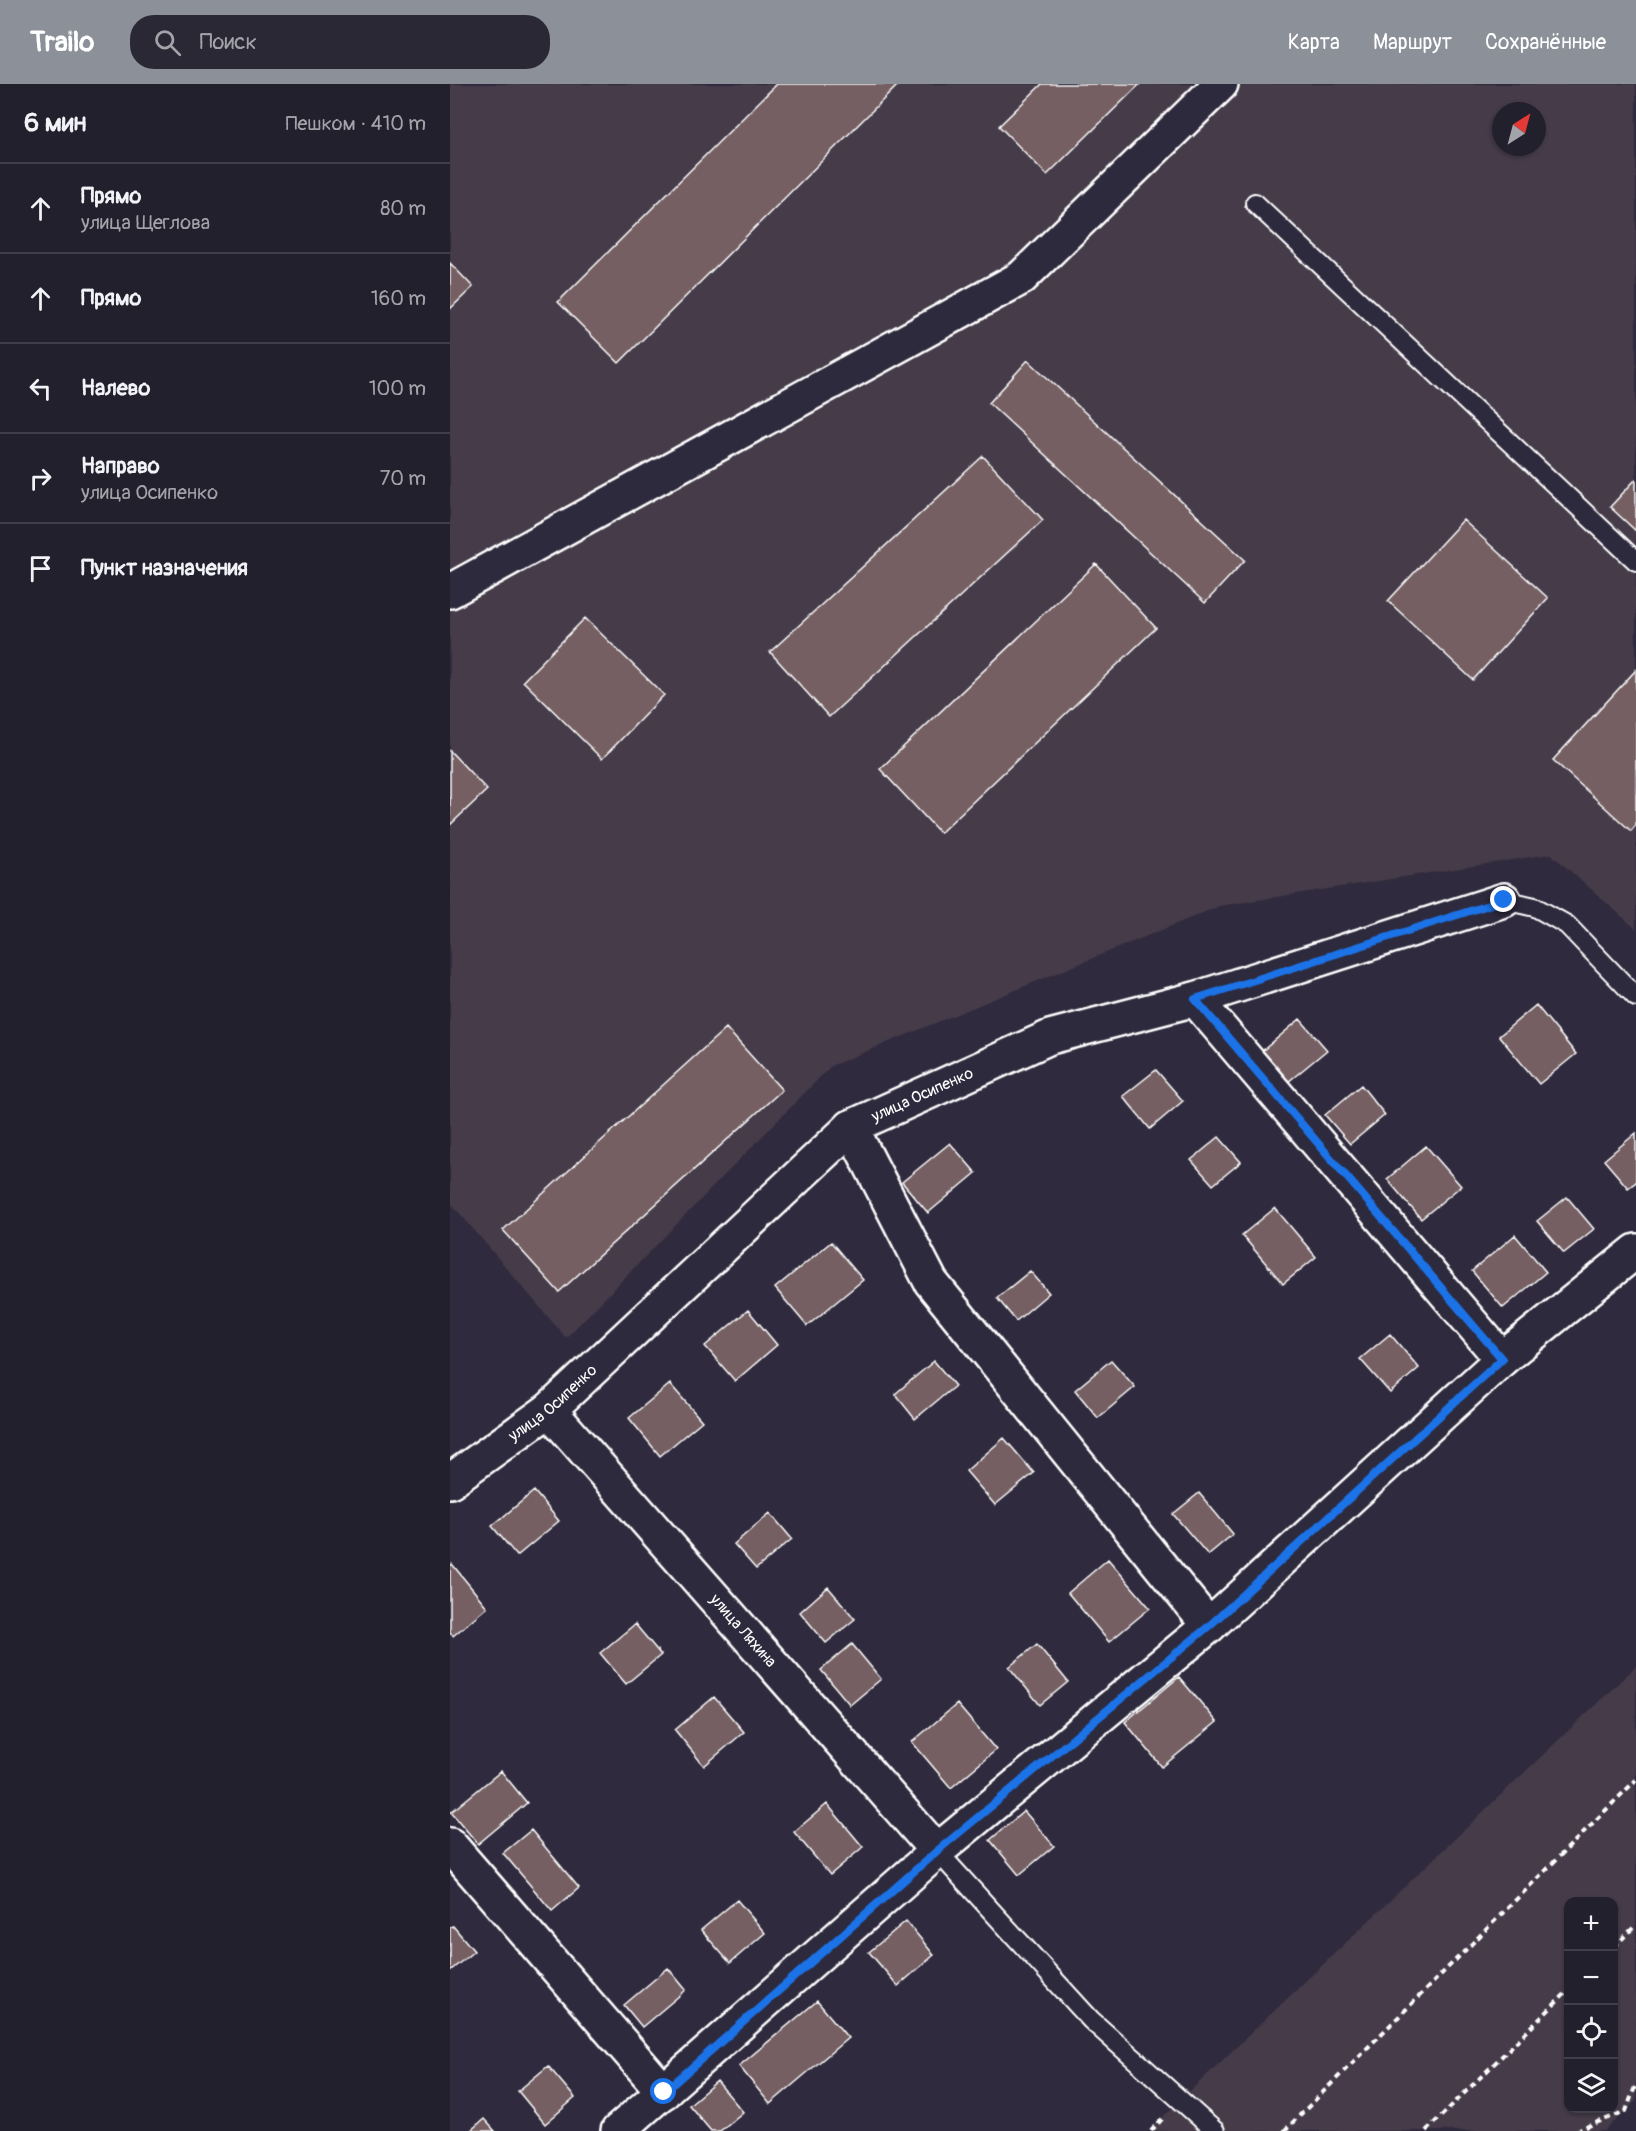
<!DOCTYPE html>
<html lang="ru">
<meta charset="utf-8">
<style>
body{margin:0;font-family:Pangolin,sans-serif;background:#2b2836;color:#f1f3f6}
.controls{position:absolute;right:18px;bottom:18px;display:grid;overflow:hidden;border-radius:12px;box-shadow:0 2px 4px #0004}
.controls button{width:54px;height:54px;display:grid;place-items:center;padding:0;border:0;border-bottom:2px solid #403e4a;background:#23202e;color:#f1f3f6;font:30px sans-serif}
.compass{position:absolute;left:1042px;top:18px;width:54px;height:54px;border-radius:50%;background:#23202e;box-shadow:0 2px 4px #0004;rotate:36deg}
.stop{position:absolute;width:18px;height:18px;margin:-14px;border:4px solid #1a73e8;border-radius:50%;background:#fff}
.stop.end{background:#1a73e8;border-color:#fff;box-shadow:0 2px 6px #0008}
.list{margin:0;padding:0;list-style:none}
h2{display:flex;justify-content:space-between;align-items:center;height:78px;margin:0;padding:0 24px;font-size:26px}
h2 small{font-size:20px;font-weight:400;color:#a3a3aa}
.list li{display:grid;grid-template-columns:39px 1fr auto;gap:18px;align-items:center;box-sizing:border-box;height:90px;padding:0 24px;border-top:2px solid #403e4a}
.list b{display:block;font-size:22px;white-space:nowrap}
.list p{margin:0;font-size:20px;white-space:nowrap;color:#a3a3aa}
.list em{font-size:20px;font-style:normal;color:#a3a3aa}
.icon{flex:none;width:33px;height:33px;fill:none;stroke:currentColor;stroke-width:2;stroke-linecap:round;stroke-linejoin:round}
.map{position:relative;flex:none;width:1186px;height:2047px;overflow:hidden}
header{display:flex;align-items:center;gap:36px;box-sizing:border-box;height:84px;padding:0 30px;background:#8c9099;color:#fff}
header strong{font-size:28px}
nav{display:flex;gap:33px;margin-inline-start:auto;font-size:21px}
.search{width:420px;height:54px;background:#2b2836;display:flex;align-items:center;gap:15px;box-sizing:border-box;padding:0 21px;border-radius:24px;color:#a3a3aa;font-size:22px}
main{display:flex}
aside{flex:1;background:#23202e}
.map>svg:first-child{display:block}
.built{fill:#443a48;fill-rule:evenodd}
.building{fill:#745f62;stroke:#fff;stroke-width:1.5}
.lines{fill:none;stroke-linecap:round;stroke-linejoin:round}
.lane-casing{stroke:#fff;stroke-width:22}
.street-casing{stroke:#fff;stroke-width:38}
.path{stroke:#fff;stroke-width:4;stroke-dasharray:6 4.5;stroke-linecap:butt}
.lane{stroke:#2f2a3d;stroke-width:18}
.street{stroke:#2f2a3d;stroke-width:33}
.route{stroke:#1a73e8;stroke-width:8}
.labels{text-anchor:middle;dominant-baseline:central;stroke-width:5;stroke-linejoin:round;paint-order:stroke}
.street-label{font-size:16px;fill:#fff;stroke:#2f2a3d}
</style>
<header>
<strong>Trailo</strong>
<div class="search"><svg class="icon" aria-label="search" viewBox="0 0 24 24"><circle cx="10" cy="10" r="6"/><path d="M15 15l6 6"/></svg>Поиск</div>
<nav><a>Карта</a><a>Маршрут</a><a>Сохранённые</a></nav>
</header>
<main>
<aside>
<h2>6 мин<small>Пешком · 410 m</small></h2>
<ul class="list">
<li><svg class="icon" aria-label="ahead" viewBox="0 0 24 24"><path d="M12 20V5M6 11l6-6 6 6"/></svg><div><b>Прямо</b><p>улица Щеглова</p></div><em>80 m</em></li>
<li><svg class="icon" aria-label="ahead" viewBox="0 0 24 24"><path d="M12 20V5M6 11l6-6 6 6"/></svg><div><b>Прямо</b></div><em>160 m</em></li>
<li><svg class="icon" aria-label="left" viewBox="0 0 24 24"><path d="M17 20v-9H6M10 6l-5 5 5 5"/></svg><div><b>Налево</b></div><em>100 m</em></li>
<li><svg class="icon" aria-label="right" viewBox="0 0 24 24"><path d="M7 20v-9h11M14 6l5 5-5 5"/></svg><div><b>Направо</b><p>улица Осипенко</p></div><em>70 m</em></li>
<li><svg class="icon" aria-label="arrive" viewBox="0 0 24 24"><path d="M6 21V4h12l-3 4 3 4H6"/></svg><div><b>Пункт назначения</b></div></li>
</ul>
</aside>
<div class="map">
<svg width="1186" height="2047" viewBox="0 0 1186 2047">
<rect width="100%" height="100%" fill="#2f2a3d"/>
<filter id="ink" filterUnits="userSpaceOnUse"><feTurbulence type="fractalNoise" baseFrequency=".0167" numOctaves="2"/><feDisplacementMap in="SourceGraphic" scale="12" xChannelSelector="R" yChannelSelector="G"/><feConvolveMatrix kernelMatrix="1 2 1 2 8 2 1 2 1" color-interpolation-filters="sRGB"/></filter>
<g filter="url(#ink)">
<path class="built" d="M0,0H1186V845L1101,770L770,822L381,982L116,1254L0,1118ZM1051,27H1087V63H1051Z
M1186,1582V2017L1155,2047H698ZM1118,1818H1164V2024H1118Z"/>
<path class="building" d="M327,0H449L169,279L108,218Z
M592,0H690L597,91L549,42Z
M0,179L23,203L0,225Z
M578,276L795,476L755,519L539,319Z
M533,372L593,436L379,633L320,568Z
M1186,395V447L1160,423Z
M1013,436L1098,514L1023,596L938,517Z
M646,480L706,544L490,749L430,685Z
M135,534L214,611L152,675L73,597Z
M1186,586V741L1181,747L1103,676Z
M0,667L37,706L0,741Z
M1086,921L1126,970L1089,1000L1049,952Z
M850,935L877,966L838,998L812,967Z
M276,944L332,1006L109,1208L53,1146Z
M706,986L733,1017L700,1045L673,1012Z
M911,1001L935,1031L900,1060L875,1031Z
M1186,1049V1098L1178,1104L1154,1076Z
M769,1053L791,1078L763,1101L741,1076Z
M500,1059L526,1089L478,1129L452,1098Z
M976,1062L1011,1102L971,1135L937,1095Z
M1117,1113L1144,1145L1114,1169L1087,1137Z
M825,1124L866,1173L833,1200L792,1151Z
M1065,1151L1096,1188L1053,1224L1022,1187Z
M381,1158L413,1196L357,1242L325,1204Z
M580,1187L599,1209L566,1237L547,1214Z
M298,1226L327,1261L285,1297L255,1262Z
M940,1250L969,1284L940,1309L910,1275Z
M661,1276L685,1303L648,1334L625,1306Z
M484,1277L505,1302L465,1335L445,1310Z
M220,1300L252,1337L210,1372L179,1334Z
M554,1354L584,1389L545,1421L516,1387Z
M84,1407L109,1437L67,1472L42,1442Z
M749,1409L783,1450L758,1471L723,1430Z
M320,1429L342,1455L306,1485L284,1460Z
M658,1475L700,1524L659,1558L618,1509Z
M2,1480L37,1523L3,1552L0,1548V1482Z
M378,1503L405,1535L376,1559L350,1528Z
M185,1540L211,1571L176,1600L150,1569Z
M402,1560L431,1595L400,1621L371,1586Z
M587,1560L618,1598L590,1621L559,1583Z
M729,1593L767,1638L712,1683L675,1638Z
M264,1613L294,1648L254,1682L225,1646Z
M507,1620L546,1666L501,1704L462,1658Z
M51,1687L77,1719L28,1760L1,1728Z
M377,1720L413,1763L380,1791L344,1748Z
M574,1727L604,1762L569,1791L540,1756Z
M81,1746L129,1804L102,1827L53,1769Z
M287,1816L315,1849L280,1879L251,1846Z
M456,1837L484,1871L448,1902L419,1868Z
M3,1842L24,1867L0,1887V1844Z
M218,1884L236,1906L192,1943L174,1921Z
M367,1917L398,1954L320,2020L289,1982Z
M98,1982L125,2014L95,2040L68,2007Z
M267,1997L293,2028L270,2047H261L239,2021Z
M34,2035L45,2047H20Z"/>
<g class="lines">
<defs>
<path id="lane" d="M805,119L1186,477
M1054,816L1085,823L1117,841L1186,913
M487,1767L641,1936L765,2047"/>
<g id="street">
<path d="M0,507L571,194L771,0"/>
<path d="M745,915L1052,1275"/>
<path d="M401,1043L481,1198L759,1542"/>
<path id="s1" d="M99,1326L487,1767"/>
<path id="s2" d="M0,1397L99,1326L401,1043L600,953L745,915L1054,816"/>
<path d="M0,1761L214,2008"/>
<path d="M168,2047L487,1767L759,1542L1052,1275L1186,1167"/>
</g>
</defs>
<use href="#lane" class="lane-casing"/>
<use href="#street" class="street-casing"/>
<path class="path" d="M1164,1863L1186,1841
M701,2047L713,2034
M834,2047L1186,1696
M976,2047L1118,1907
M1126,2047L1176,2027L1186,2000"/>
<use href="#lane" class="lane"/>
<use href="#street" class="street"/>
</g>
</g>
<g class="lines" filter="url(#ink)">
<path class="route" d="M214,2008L487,1767L759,1542L1052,1275L745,915L1054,816"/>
</g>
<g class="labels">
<g class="street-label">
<text stroke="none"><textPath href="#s2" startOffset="614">улица Осипенко</textPath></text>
<text stroke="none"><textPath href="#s2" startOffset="129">улица Осипенко</textPath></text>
<text stroke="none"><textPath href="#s1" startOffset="294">улица Ляхина</textPath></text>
</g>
</g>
</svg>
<div class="controls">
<button>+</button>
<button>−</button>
<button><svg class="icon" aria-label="locate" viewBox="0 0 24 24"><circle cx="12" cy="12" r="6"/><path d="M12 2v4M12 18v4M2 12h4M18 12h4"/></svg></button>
<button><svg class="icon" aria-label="layers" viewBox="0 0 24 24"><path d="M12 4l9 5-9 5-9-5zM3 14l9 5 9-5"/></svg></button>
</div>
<svg class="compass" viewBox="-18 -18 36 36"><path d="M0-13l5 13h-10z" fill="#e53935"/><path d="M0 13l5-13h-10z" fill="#a3a3aa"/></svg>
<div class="stop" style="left:214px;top:2008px"></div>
<div class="stop end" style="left:1054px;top:816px"></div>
</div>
</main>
